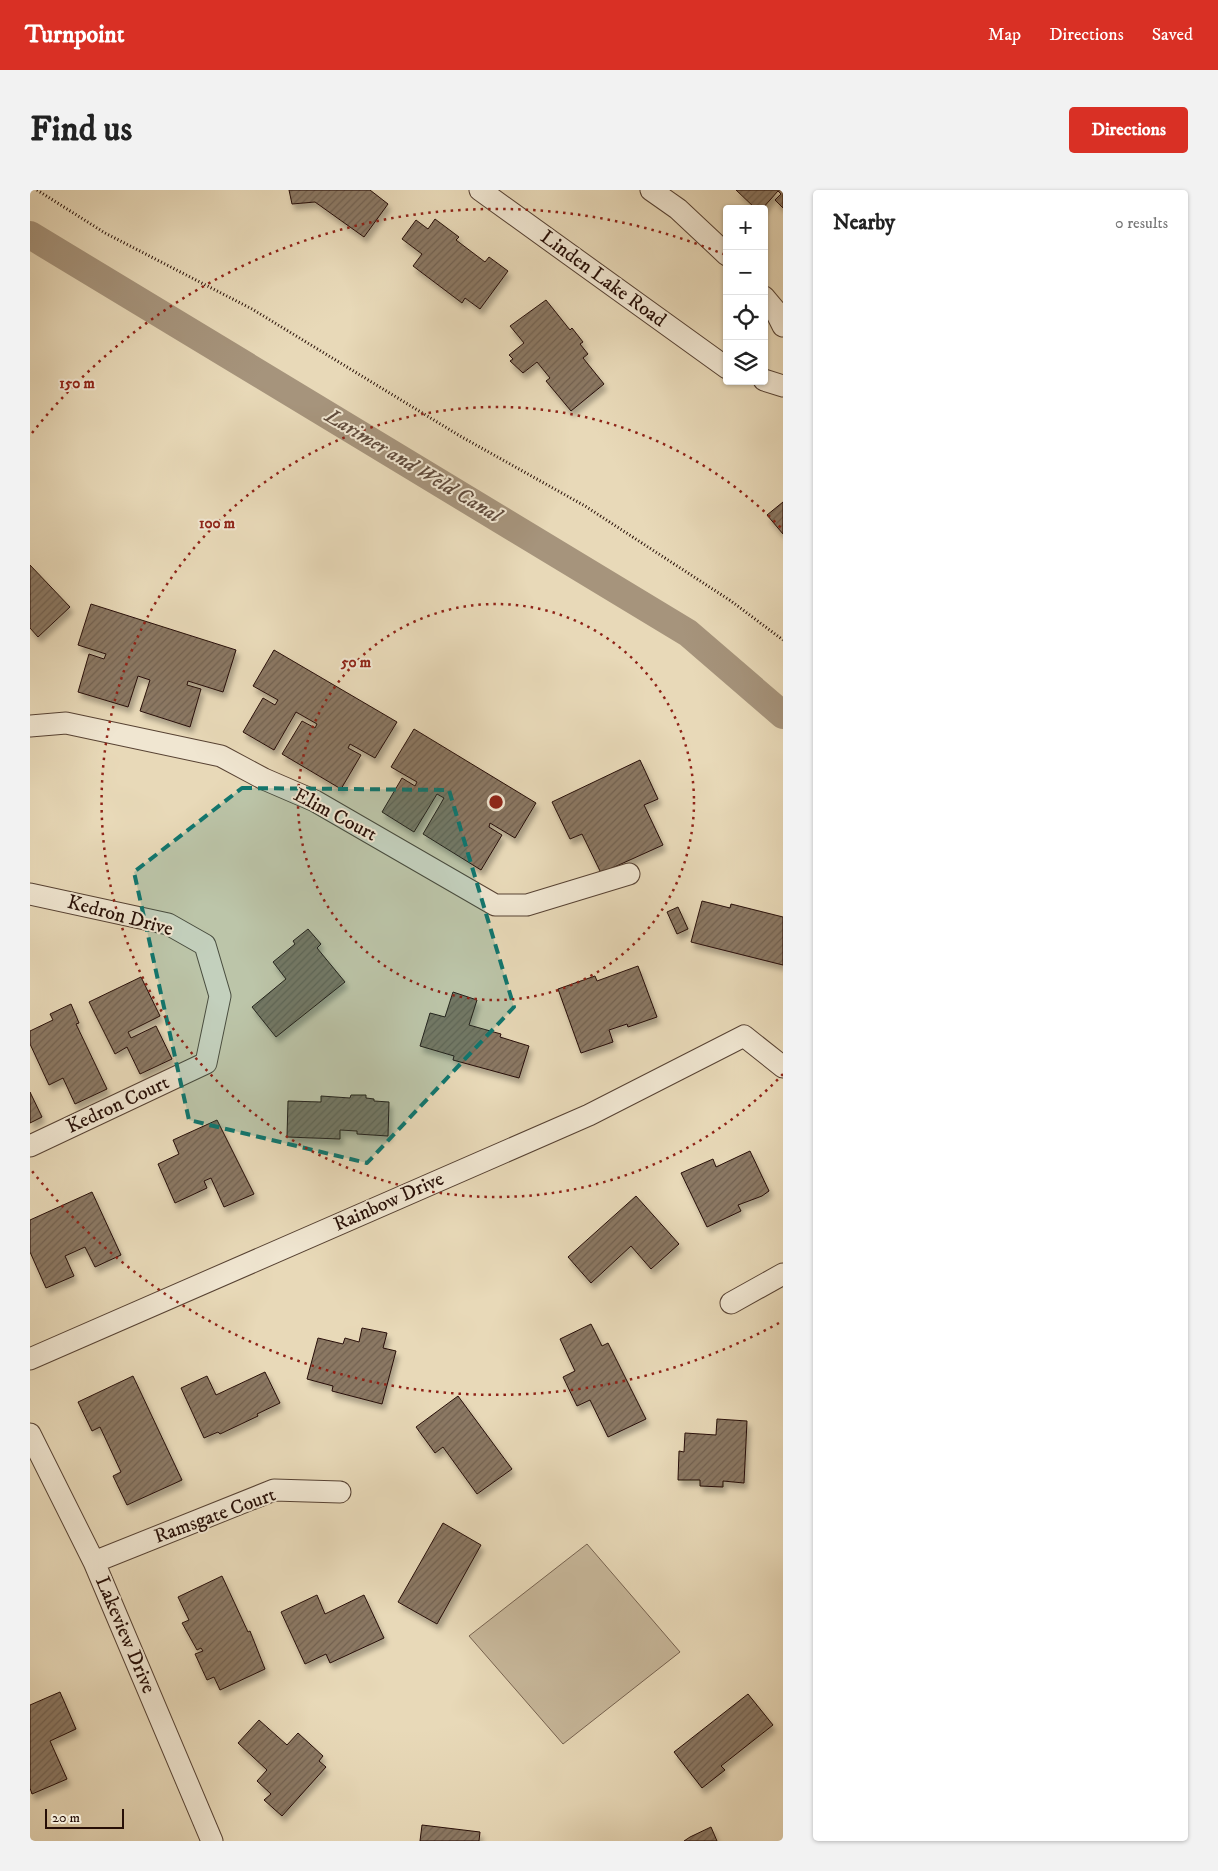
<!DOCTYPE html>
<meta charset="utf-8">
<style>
body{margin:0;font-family:"IM FELL DW Pica",serif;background:#f2f2f2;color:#222}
.controls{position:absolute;right:15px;top:15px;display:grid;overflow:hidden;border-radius:5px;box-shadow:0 1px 4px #0004}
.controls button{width:45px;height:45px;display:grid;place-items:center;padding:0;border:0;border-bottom:1px solid #e0e0e0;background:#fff;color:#222;font:25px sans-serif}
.scale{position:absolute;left:15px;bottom:12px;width:79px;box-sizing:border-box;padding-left:5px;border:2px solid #270f07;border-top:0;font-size:14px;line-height:18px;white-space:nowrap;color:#270f07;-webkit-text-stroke:4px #f0e6d1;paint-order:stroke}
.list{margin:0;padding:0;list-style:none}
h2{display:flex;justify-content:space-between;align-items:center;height:65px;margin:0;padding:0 20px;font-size:21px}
h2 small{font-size:16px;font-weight:400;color:#767676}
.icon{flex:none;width:28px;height:28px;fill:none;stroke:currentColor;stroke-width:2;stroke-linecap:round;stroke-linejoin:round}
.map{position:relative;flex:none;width:753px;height:1651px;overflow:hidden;border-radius:5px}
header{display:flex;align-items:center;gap:30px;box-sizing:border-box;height:70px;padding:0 25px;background:#d93025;color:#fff}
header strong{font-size:24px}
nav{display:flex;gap:28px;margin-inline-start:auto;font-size:18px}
.intro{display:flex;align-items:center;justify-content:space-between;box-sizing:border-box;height:120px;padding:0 30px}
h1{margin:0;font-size:35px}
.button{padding:12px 22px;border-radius:5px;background:#d93025;color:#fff;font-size:18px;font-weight:700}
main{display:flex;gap:30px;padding:0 30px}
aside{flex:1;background:#fff;border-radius:5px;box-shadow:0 1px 4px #0004}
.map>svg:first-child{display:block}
.garden{fill:#c7b79a;stroke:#776350}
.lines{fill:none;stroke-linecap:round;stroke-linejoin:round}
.canal{stroke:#a6947c;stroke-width:28}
.building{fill:url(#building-hatch);stroke:#270f07;filter:url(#shadow)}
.street-casing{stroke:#574233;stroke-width:23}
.path{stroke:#270f07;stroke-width:3;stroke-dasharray:1 2.5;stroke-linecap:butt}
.street{stroke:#f0e6d1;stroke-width:21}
.marked{fill:#0f766e;fill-opacity:0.2;stroke:#0f766e;stroke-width:4;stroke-dasharray:10 6;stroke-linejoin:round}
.ring{fill:none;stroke:#8f2418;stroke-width:2.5;stroke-dasharray:2.5 5}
.labels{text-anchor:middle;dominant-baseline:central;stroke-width:4;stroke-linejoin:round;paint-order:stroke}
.street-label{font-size:20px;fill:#270f07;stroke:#f0e6d1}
.water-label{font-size:21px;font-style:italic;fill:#604b3c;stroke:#f0e6d1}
.centre{fill:#8f2418;stroke:#f0e6d1;stroke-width:2.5}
.ring-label{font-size:15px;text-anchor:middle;font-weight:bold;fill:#8f2418;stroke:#f0e6d1;stroke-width:4;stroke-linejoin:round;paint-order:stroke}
</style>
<header>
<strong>Turnpoint</strong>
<nav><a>Map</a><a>Directions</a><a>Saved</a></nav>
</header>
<div class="intro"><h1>Find us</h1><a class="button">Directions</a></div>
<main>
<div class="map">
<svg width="753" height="1651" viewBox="0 0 753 1651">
<defs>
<pattern id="building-hatch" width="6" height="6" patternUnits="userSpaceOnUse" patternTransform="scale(1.25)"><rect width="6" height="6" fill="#8b7863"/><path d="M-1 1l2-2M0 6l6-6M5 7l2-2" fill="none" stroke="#726150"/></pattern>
<filter id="shadow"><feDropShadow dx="3" dy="5.5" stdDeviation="2.5" flood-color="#0004"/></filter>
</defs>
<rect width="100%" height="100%" fill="#e8d9b8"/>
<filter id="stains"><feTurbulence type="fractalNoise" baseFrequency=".004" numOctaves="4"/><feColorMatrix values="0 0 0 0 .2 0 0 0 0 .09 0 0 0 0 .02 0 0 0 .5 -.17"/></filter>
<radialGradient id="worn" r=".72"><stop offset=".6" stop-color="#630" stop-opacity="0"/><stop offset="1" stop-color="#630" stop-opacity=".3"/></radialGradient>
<path class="garden" d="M557,1354L650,1462L533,1554L439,1446Z"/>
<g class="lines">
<path class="canal" d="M0,45L658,443L753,525"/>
</g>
<path class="building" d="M259,0H340L358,14L334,47L285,12L262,14Z
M706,0H753V18L745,10L751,4L748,1L732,19H726Z
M405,29L429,47L426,50L455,72L459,67L478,81L450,119L435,108L432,113L383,76L392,64L372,49L386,30L398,39Z
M516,110L540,140L542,138L553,152L550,154L558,164L553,168L574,194L541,221L516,191L520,188L507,172L493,183L480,171L483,169L479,165L494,153L480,136Z
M753,312V344L737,325Z
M0,375L40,417L8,447L0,438Z
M61,414L206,460L193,502L158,491L157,495L171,499L160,537L110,521L120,490L108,486L98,517L48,502L59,464L74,469L76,464L48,455Z
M244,460L367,532L345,568L320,554L318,558L331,565L311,599L252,564L272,531L285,538L287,534L266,522L244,560L213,542L233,508L245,515L248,510L223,496Z
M384,539L506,613L485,648L460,633L459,637L472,645L451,680L393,644L414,608L407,604L384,642L352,622L372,588L385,596L387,592L361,577Z
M610,570L628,609L614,615L633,655L571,683L552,644L540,649L522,612Z
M672,711L700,718L701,714L753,727V775L661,752Z
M648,717L658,739L647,744L637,722Z
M278,739L291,754L287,758L315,792L246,847L222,817L256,789L243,772L265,754L263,751Z
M608,776L627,827L598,837L597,834L579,840L583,852L551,863L528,799L565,786L567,791Z
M111,787L130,826L98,842L101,848L126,836L142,869L110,884L97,857L85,864L59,812Z
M423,802L447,810L439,835L471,844L470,847L499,856L489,888L423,870L424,866L390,856L400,823L415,827Z
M41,814L49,833L46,834L77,899L45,914L33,888L19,895L0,854V841L23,830L20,824Z
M0,902L12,927L0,933Z
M321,905H336V908L344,909V911L359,912L358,946L327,944V941L310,940V949L257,947L258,911L291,912V906L320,908Z
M187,930L224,1004L194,1017L181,988L174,991L177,998L145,1013L128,974L149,964L143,950Z
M720,961L739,1001L732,1006L708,1015L711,1021L677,1037L651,983L683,969L686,977Z
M62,1002L91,1065L65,1077L55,1057L35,1066L44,1086L16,1098L0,1062V1030Z
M606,1006L649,1054L621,1079L601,1056L561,1093L538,1067Z
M561,1134L572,1156L578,1153L616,1229L578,1247L560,1210L547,1216L533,1187L545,1181L530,1149Z
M332,1138L357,1143L353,1158L366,1161L352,1214L302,1201L303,1196L277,1189L288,1148L313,1154L315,1148L329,1152Z
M235,1182L250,1213L227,1224L228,1226L190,1244L188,1242L174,1248L151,1198L177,1186L186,1205Z
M103,1186L152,1290L97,1315L83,1286L91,1282L70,1237L62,1241L48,1212Z
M428,1206L482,1279L447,1304L413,1257L405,1263L386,1237Z
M687,1229L717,1231L714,1293L693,1291V1297L670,1296V1290H648L649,1261L654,1262L655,1243L686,1245Z
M413,1333L451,1355L407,1434L368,1412Z
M192,1386L218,1442L220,1441L235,1479L190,1500L184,1487L177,1490L165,1464L173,1461L171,1458L167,1460L152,1433L159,1430L148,1407Z
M287,1405L295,1424L334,1405L354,1448L300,1473L296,1464L275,1474L251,1422Z
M30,1502L46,1539L20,1551L37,1589L2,1604L0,1598V1515Z
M718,1504L743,1535L691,1576L695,1580L672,1598L644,1562Z
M229,1530L257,1555L268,1543L293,1566L289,1571L296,1577L252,1626L234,1610L241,1604L227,1591L237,1580L208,1553Z
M392,1635L450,1642L449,1651H390Z
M681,1637L687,1651H654L660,1647Z"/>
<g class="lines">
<defs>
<path id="street" d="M450,0L697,178
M621,0L648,19L697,65
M734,107L745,120L753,136
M734,190L753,196
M0,536L36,533L191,566L234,589L285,611L465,715H497L599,684
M0,704L138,734L175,755L190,806L176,873L0,956
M701,1113L753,1084
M0,1169L559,925L714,846L753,877
M0,1244L64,1372L182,1651
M64,1372L244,1300L310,1302"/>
</defs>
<use href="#street" class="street-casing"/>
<path class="path" d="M7,0L75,43L222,119L430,246L555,316L701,411L753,450"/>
<use href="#street" class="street"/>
</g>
<path class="marked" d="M212,598L419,600L484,817L337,973L159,930L104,682Z"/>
<g class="ring">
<circle cx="466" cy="612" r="198"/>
<path d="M753 884A395 395 0 1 1 753 340"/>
<path d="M749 1133A593 593 0 0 1 2 981M2 243A593 593 0 0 1 693 64"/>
</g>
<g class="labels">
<g class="street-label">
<text transform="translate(573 89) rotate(36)">Linden Lake Road</text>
<text transform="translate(305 625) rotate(28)">Elim Court</text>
<text transform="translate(90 726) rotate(15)">Kedron Drive</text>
<text transform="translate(88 915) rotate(-25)">Kedron Court</text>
<text transform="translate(359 1012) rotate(-24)">Rainbow Drive</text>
<text transform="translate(185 1326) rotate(-20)">Ramsgate Court</text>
<text transform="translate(95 1445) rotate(67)">Lakeview Drive</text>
</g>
<g class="water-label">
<text transform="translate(383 276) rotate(31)">Larimer and Weld Canal</text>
</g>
</g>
<circle cx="466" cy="612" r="8" class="centre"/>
<g class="ring-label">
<text x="47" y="198">150 m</text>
<text x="187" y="338">100 m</text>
<text x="326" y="477">50 m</text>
</g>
<rect width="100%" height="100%" filter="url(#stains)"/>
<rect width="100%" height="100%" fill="url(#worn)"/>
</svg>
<div class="controls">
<button>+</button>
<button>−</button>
<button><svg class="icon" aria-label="locate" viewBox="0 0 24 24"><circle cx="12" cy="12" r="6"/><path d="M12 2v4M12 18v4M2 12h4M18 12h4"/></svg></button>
<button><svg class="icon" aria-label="layers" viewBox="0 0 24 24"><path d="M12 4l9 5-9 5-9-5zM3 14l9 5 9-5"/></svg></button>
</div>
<div class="scale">20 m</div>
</div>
<aside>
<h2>Nearby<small>0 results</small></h2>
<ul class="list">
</ul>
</aside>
</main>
